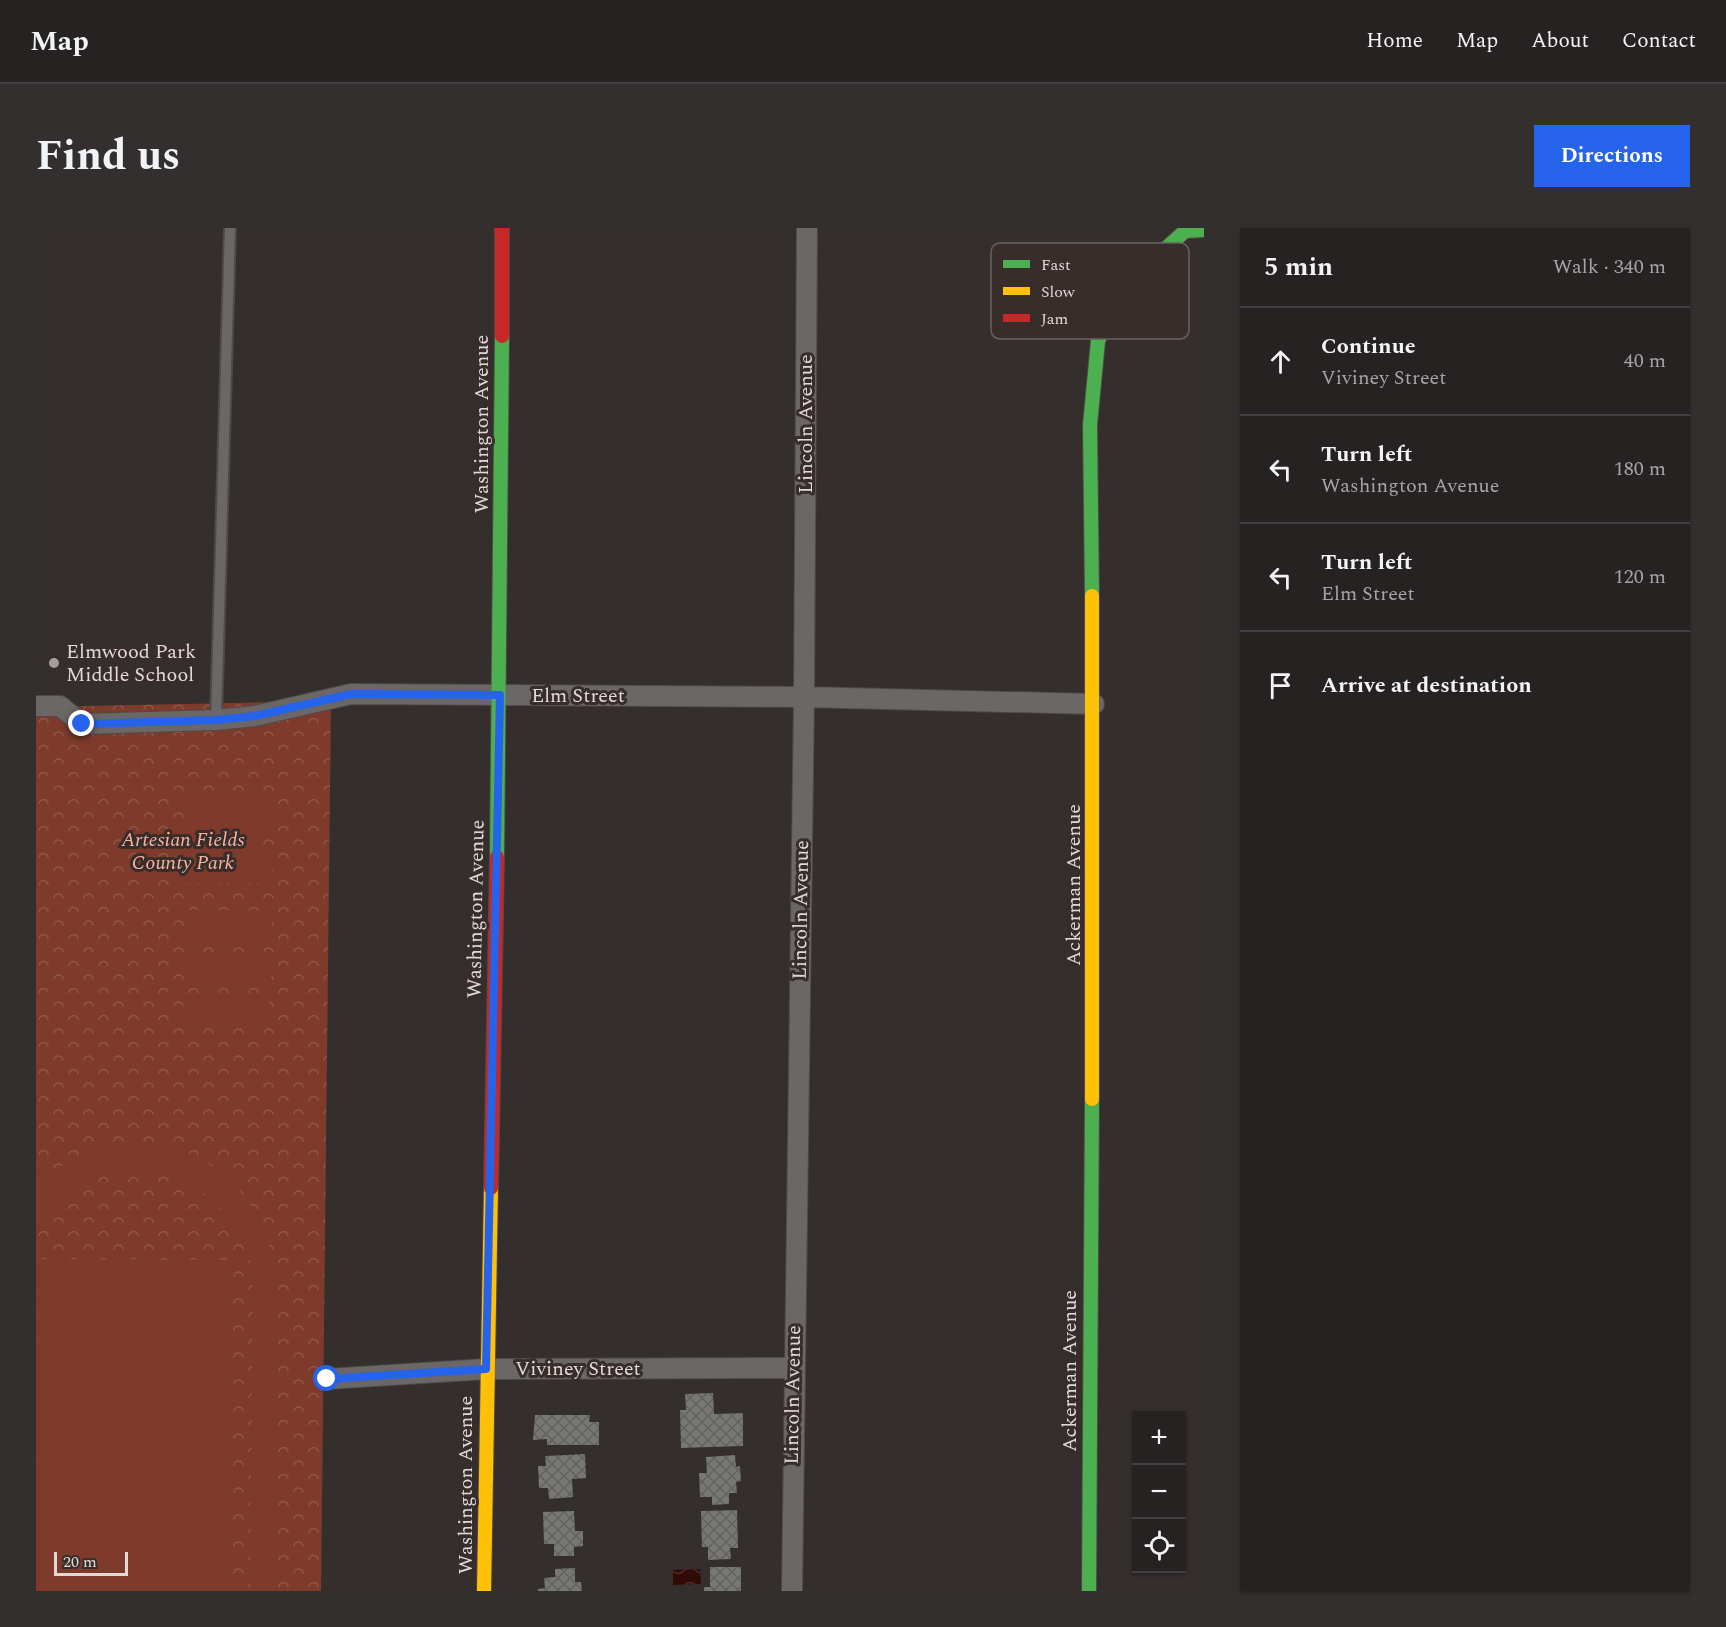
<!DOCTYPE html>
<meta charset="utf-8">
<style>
body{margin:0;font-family:Spectral,serif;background:#332f2f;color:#f1f3f6}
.controls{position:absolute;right:18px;bottom:18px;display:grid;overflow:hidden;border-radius:0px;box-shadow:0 2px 4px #0004}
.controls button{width:54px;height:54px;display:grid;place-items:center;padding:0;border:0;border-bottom:2px solid #433f40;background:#272222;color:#f1f3f6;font:30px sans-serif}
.scale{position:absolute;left:18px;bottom:15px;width:74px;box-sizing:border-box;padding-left:6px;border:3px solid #e0d9d8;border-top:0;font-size:16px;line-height:21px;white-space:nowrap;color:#e0d9d8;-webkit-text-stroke:4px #372d2a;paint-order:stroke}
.stop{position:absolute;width:18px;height:18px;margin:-14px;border:4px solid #2563eb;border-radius:50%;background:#fff}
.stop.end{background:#2563eb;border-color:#fff;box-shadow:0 2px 6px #0008}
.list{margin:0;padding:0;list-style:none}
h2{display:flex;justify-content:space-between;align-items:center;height:78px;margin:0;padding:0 24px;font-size:26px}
h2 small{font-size:20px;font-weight:400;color:#a4a4a5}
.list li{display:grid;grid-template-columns:39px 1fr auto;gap:18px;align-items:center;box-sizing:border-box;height:108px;padding:0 24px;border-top:2px solid #433f40}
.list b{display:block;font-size:22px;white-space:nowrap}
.list p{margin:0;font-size:20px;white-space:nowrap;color:#a4a4a5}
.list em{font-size:20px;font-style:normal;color:#a4a4a5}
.icon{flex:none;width:33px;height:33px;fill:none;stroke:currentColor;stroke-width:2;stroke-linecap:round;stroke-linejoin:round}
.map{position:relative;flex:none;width:1168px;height:1363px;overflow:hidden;border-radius:0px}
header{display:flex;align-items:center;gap:36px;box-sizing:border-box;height:84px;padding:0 30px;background:#272222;border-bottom:2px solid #433f40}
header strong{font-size:28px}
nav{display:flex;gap:33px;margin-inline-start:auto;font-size:21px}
.intro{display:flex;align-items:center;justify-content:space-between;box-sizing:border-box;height:144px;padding:0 36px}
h1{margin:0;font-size:42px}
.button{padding:15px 27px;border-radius:0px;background:#2563eb;color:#fff;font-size:21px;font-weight:700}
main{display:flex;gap:36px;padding:0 36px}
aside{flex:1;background:#272222;border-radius:0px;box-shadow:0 2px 4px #0004}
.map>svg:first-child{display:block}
.forest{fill:url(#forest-crowns)}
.pitch{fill:#7e3b2b}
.water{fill:url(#water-waves)}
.building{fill:url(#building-cross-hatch)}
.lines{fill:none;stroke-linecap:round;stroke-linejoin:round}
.lane-casing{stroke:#4f4a49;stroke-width:14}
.street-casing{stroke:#4f4a49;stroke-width:22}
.fast-casing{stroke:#4f4a49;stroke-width:16}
.slow-casing{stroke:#4f4a49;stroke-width:16}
.jam-casing{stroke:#4f4a49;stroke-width:16}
.lane{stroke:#6a6766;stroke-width:10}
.street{stroke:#6a6766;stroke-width:20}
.fast{stroke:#4caf50;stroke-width:14}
.slow{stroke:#ffc107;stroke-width:14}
.jam{stroke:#c62828;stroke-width:14}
.route{stroke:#2563eb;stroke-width:8}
.poi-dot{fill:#a49d9c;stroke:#372d2a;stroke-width:2}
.labels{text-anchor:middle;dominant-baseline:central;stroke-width:6;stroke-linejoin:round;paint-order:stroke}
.street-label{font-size:20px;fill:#e0d9d8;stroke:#372d2a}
.poi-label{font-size:20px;fill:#e0d9d8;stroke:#372d2a;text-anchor:start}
.park-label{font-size:20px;font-style:italic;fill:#fbb3a1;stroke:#372d2a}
.key{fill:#372d2a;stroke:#6a615e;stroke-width:1.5}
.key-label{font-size:16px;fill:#e0d9d8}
</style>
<header>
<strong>Map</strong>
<nav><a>Home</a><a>Map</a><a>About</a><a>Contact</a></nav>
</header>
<div class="intro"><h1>Find us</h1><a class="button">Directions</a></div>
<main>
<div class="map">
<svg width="1168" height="1363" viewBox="0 0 1168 1363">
<defs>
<pattern id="forest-crowns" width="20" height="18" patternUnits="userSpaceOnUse" patternTransform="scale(1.5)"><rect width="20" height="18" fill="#7e3b2b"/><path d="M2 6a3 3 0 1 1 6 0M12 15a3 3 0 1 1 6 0" fill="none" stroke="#905749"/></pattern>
<pattern id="water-waves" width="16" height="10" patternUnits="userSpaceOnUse" patternTransform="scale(1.5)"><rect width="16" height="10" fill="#310b05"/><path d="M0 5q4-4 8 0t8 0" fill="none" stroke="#4f2e29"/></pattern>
<pattern id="building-cross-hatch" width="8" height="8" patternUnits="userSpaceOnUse" patternTransform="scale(1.5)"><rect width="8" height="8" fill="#777775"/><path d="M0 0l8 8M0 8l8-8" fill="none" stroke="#626160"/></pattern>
</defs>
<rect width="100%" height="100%" fill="#342e2d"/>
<path class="forest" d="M295,473L285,1363H0V479Z"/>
<path class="pitch" d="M150,564L237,565V605L149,604Z
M148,617H237L236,656H148Z
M149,682L236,683L235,713L149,712Z
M148,726H235V757L148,756Z
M148,769L233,770V800L147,799Z
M94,916C114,918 134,919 154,926C203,946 232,995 240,1045L238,1363H214L217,1046C196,934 59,902 0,1003V942L16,943L67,920Z
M3,1031L196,1032L193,1363H0Z"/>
<path class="water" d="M664,1341L665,1356L637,1357V1342Z"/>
<path class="building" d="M677,1165L678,1186L707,1185V1218L645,1220L644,1182H650L649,1166Z
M499,1187H554L553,1194H563V1217H511V1211L497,1212Z
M549,1226L550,1250L536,1251L537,1269L513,1271L512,1260H503L502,1238H510L509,1228Z
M699,1227L700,1239L704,1238L705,1253L700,1254L701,1265H693V1276L676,1277V1269H664L663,1245H671L670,1229Z
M701,1282L702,1320H694L695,1331L672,1332V1319H666L665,1283Z
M538,1283L539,1303H547V1318L538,1319V1328H518V1316H508L507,1284Z
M674,1339H705V1363H668V1359H674Z
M539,1340V1354H545L546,1363H502V1361L509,1360L508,1350L519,1349V1341Z"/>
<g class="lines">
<defs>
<path id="lane" d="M180,492L194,0"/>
<path id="street" d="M0,478H24L46,496L180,492L219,488L315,466L768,469L1058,476
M291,1151L450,1141L757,1140
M756,1363L768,469L771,0"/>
<path id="fast" d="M1056,368L1054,197L1062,113L1077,80L1105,43L1149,3L1168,2
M461,629L466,108
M1053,1363L1056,871"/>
<path id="slow" d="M1056,871V368
M448,1363L455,960"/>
<path id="jam" d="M466,108V0
M455,960L461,629"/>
</defs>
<use href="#lane" class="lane-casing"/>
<use href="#street" class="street-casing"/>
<use href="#fast" class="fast-casing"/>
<use href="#slow" class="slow-casing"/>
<use href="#jam" class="jam-casing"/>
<use href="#lane" class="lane"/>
<use href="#street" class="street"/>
<use href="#fast" class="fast"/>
<use href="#slow" class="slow"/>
<use href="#jam" class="jam"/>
</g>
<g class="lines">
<path class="route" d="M46,496L180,492L219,488L315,466L464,467L450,1141L291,1151"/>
</g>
<circle class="poi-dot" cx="18" cy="435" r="6"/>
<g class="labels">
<g class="street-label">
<text transform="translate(446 196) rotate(-90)">Washington Avenue</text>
<text transform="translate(770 196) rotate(-90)">Lincoln Avenue</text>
<text x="542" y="468">Elm Street</text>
<text transform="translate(1038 657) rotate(-90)">Ackerman Avenue</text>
<text transform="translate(440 681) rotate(-89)">Washington Avenue</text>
<text transform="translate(765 682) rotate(-89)">Lincoln Avenue</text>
<text x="542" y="1141">Viviney Street</text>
<text transform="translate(1034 1143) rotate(-90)">Ackerman Avenue</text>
<text transform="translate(757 1167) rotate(-89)">Lincoln Avenue</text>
<text transform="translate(430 1257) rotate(-90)">Washington Avenue</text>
</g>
<g class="poi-label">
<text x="30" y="424">Elmwood Park<tspan x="30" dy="23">Middle School</tspan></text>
</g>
<g class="park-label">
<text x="147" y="612">Artesian Fields<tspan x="147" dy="23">County Park</tspan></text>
</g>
</g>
<rect x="955" y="15" width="198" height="96" rx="9" class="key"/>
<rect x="967" y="32" width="27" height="8" fill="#4caf50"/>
<rect x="967" y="59" width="27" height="8" fill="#ffc107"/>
<rect x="967" y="86" width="27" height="8" fill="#c62828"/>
<g class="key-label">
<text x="1005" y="42">Fast</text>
<text x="1005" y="69">Slow</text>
<text x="1005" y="96">Jam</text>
</g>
</svg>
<div class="controls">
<button>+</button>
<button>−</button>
<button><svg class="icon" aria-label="locate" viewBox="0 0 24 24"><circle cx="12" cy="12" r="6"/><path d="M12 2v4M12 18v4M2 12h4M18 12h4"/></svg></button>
</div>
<div class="scale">20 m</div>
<div class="stop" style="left:291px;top:1151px"></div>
<div class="stop end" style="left:46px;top:496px"></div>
</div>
<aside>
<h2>5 min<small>Walk · 340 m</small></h2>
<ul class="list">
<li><svg class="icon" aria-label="ahead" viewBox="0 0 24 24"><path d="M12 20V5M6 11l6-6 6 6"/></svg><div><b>Continue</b><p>Viviney Street</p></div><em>40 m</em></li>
<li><svg class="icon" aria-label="left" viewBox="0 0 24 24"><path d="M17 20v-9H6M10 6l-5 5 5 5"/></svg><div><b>Turn left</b><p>Washington Avenue</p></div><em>180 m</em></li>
<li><svg class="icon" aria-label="left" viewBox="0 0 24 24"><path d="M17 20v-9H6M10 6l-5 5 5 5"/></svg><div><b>Turn left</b><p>Elm Street</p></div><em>120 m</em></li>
<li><svg class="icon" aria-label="arrive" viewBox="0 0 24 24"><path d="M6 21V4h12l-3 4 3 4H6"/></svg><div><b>Arrive at destination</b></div></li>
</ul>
</aside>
</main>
